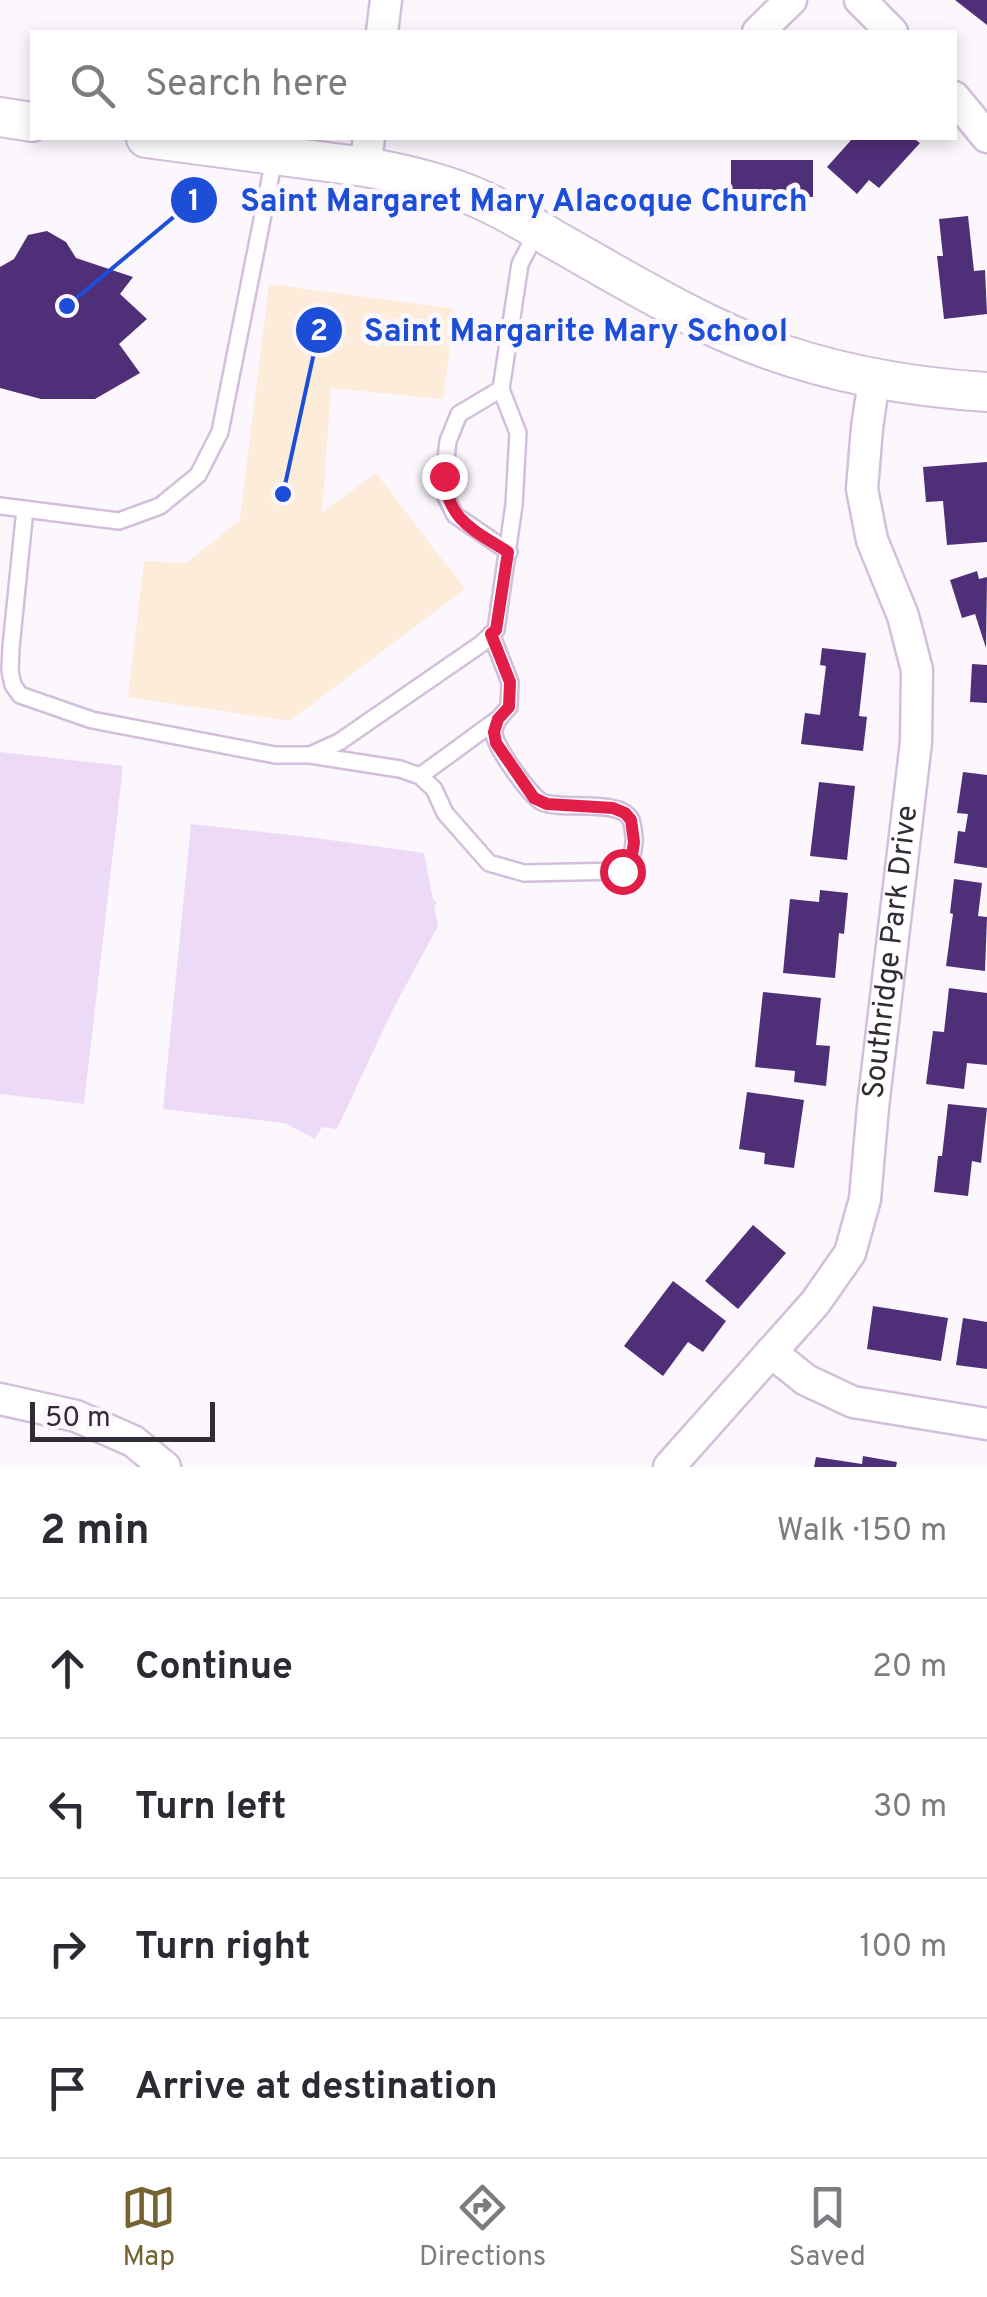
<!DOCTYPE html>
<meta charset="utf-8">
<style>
body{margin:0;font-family:Overpass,sans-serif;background:#f7f7f7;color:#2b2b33}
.scale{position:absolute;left:30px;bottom:25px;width:185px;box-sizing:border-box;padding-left:10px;border:5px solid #332c37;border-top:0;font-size:28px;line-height:35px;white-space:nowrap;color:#332c37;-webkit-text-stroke:8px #fbf7fd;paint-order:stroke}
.stop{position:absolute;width:30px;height:30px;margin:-22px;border:8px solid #e11d48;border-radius:50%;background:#fff}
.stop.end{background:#e11d48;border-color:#fff;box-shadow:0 2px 10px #0008}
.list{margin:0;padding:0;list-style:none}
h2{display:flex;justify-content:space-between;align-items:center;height:130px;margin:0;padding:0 40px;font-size:42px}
h2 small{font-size:32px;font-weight:400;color:#7c7c81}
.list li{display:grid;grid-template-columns:65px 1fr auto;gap:30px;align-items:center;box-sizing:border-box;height:140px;padding:0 40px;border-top:2px solid #e1e1e2}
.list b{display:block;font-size:38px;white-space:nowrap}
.list em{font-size:32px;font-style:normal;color:#7c7c81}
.icon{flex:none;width:55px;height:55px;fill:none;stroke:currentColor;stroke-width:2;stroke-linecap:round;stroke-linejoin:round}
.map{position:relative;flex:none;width:987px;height:1467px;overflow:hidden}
.search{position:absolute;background:#fff;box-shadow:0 5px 15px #0003;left:30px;right:30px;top:30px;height:110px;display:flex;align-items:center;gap:25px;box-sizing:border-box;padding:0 35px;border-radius:0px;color:#7c7c81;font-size:38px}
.sheet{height:690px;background:#fff}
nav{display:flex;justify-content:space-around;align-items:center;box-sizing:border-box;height:140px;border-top:2px solid #e1e1e2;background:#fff;font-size:28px;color:#7c7c81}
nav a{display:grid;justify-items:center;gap:5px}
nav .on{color:#756432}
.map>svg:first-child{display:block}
.education{fill:#fdecda}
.green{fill:#ecdaf6}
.building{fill:#502f79}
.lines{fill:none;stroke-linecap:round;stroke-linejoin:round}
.service-casing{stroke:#d3bfdc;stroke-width:20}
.minor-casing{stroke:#d3bfdc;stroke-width:35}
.tertiary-casing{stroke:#d3bfdc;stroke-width:42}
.service{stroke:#fff;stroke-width:15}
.minor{stroke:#fff;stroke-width:30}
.tertiary{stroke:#fff;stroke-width:38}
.route{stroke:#e11d48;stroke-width:12}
.labels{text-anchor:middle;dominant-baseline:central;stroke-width:10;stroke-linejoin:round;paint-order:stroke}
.street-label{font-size:30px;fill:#332c37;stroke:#fbf7fd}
.leader{fill:none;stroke:#1d4ed8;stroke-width:4}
.callout-dot{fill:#1d4ed8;stroke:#fbf7fd;stroke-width:4}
.mark-label{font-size:30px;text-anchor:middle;font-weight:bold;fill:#fff}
.callout-label{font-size:32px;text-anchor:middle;font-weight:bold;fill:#1d4ed8;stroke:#fbf7fd;stroke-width:10;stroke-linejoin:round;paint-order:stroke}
</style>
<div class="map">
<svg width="987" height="1467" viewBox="0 0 987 1467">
<rect width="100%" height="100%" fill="#fbf7fd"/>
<path class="education" d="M269,284L455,309L443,399L331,388L322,513L376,473L465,589L290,721L128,697L144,561L186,563L240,520Z"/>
<path class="green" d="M0,752L123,766L84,1104L0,1094Z
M191,824L308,837L424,853L433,900L437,902L434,907L438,926L392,1011L337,1129L322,1127L315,1139L285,1123L163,1109Z"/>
<path class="building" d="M955,0H987V25Z
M853,138H913L920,143L879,188L869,180L857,194L827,167Z
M731,160H813V197H754V189H731Z
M968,216L974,271L985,270L987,314L944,319L937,256H943L939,219Z
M47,231L66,242L76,258L133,277L120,294L147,319L119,344L140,373L95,399H41L0,388V267L14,259L28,235Z
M987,462V542L947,545L943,501L926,502L923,467Z
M977,571L979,579L987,577L986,648L975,614L962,618L950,580Z
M822,648L866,653L859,716L867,717L863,751L801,744L805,713L820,715L826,666L820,665Z
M972,664L987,665V703L970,702Z
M963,772L987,775V868L954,863L958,831L965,832L968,814L957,813Z
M819,782L855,786L847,860L810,856Z
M954,879L982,883L978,916L987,917L985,971L946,966L953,914L950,913Z
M820,890L848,893L844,934L839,933L835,978L783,973L790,899L819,902Z
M949,988L987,993V1065L967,1063L964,1089L926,1084L933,1031L944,1032Z
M763,992L821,998L816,1045L830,1046L826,1086L794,1082L795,1071L755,1067Z
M747,1092L804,1100L794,1168L764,1164L765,1153L739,1149Z
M948,1104L987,1108L981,1163L972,1161L968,1196L934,1192L938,1156H942Z
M753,1225L786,1253L738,1309L705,1281Z
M673,1281L726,1321L703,1352L688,1342L663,1376L624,1346Z
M873,1306L948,1318L941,1361L867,1349Z
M963,1318L987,1322V1369L956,1365Z
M863,1456L897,1462L896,1467H814L816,1457L862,1464Z"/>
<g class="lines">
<defs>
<path id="service" d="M501,389L459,414L448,441L444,476L446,497L455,515L509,552
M0,506L119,521L160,506L198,475L220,432L275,154
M25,509L11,647L10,671L13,685L20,695L92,720L275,755H310L339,742L481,644L496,630L514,505L518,433L501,389L520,264L538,230
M310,755L400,769L420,776L434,789L445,813L489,863L524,873L622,871C631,861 635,850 634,836C633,830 633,825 631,820C621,798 563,811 542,802C531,797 494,746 494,733C494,722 502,715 509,707L510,682L491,634
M420,776L498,719"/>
<g id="minor">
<path d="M860,0L892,32"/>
<path d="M382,32L386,0"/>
<path d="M758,32L791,0"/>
<path d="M954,97L987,137"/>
<path d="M365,167L369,138"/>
<path d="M771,1352L806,1380L853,1402L987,1424"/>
<path d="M0,1399L76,1416L133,1441L165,1467"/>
<path id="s1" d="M669,1467L815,1303L850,1253L865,1199L873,1107L916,742L917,670L903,616L872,540L862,489L867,428L874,380"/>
</g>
<path id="tertiary" d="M0,117L32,122
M146,138L365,167C400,173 434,181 468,194C498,206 527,223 555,240C606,269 656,299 708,324C796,367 890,386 987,392"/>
</defs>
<use href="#service" class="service-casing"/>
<use href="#minor" class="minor-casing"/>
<use href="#tertiary" class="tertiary-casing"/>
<use href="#service" class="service"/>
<use href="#minor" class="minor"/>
<use href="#tertiary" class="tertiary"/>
</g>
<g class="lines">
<path class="route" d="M444,476C448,521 474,530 508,552L496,630L491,634L510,682L509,707L498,719L494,732L496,743L534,798L547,804L613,808L625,813L631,820L634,842L631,862L622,871"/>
</g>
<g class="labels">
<g class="street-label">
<text stroke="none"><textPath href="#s1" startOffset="585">Southridge Park Drive</textPath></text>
</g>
</g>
<path class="leader" d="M67 306L194 200M283 494L319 330"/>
<g class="callout-dot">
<circle cx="67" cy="306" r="10"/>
<circle cx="283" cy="494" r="10"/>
<circle cx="194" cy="200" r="25"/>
<circle cx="319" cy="330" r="25"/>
</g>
<g class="mark-label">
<text x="194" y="210">1</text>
<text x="319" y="340">2</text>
</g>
<g class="callout-label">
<text x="524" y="211">Saint Margaret Mary Alacoque Church</text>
<text x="576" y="341">Saint Margarite Mary School</text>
</g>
</svg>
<div class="scale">50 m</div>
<div class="stop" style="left:622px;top:871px"></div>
<div class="stop end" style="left:444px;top:476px"></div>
<div class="search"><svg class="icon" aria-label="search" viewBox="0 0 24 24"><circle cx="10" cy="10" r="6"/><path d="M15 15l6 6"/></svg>Search here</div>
</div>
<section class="sheet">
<h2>2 min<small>Walk · 150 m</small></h2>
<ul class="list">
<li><svg class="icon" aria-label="ahead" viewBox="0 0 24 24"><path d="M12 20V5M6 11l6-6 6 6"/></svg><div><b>Continue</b></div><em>20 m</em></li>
<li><svg class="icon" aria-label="left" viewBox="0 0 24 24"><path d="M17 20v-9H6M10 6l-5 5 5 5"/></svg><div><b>Turn left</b></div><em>30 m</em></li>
<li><svg class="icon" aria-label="right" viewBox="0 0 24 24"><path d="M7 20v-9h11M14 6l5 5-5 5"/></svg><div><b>Turn right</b></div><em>100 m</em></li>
<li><svg class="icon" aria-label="arrive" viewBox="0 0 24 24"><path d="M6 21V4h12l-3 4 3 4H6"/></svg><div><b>Arrive at destination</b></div></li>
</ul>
</section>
<nav>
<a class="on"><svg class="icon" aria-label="map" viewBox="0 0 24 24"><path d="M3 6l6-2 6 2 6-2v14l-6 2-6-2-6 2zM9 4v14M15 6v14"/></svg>Map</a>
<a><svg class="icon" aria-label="directions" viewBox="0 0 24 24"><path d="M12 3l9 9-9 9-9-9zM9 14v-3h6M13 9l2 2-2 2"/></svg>Directions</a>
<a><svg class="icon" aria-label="saved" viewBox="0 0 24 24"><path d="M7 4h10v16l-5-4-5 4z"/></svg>Saved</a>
</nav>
